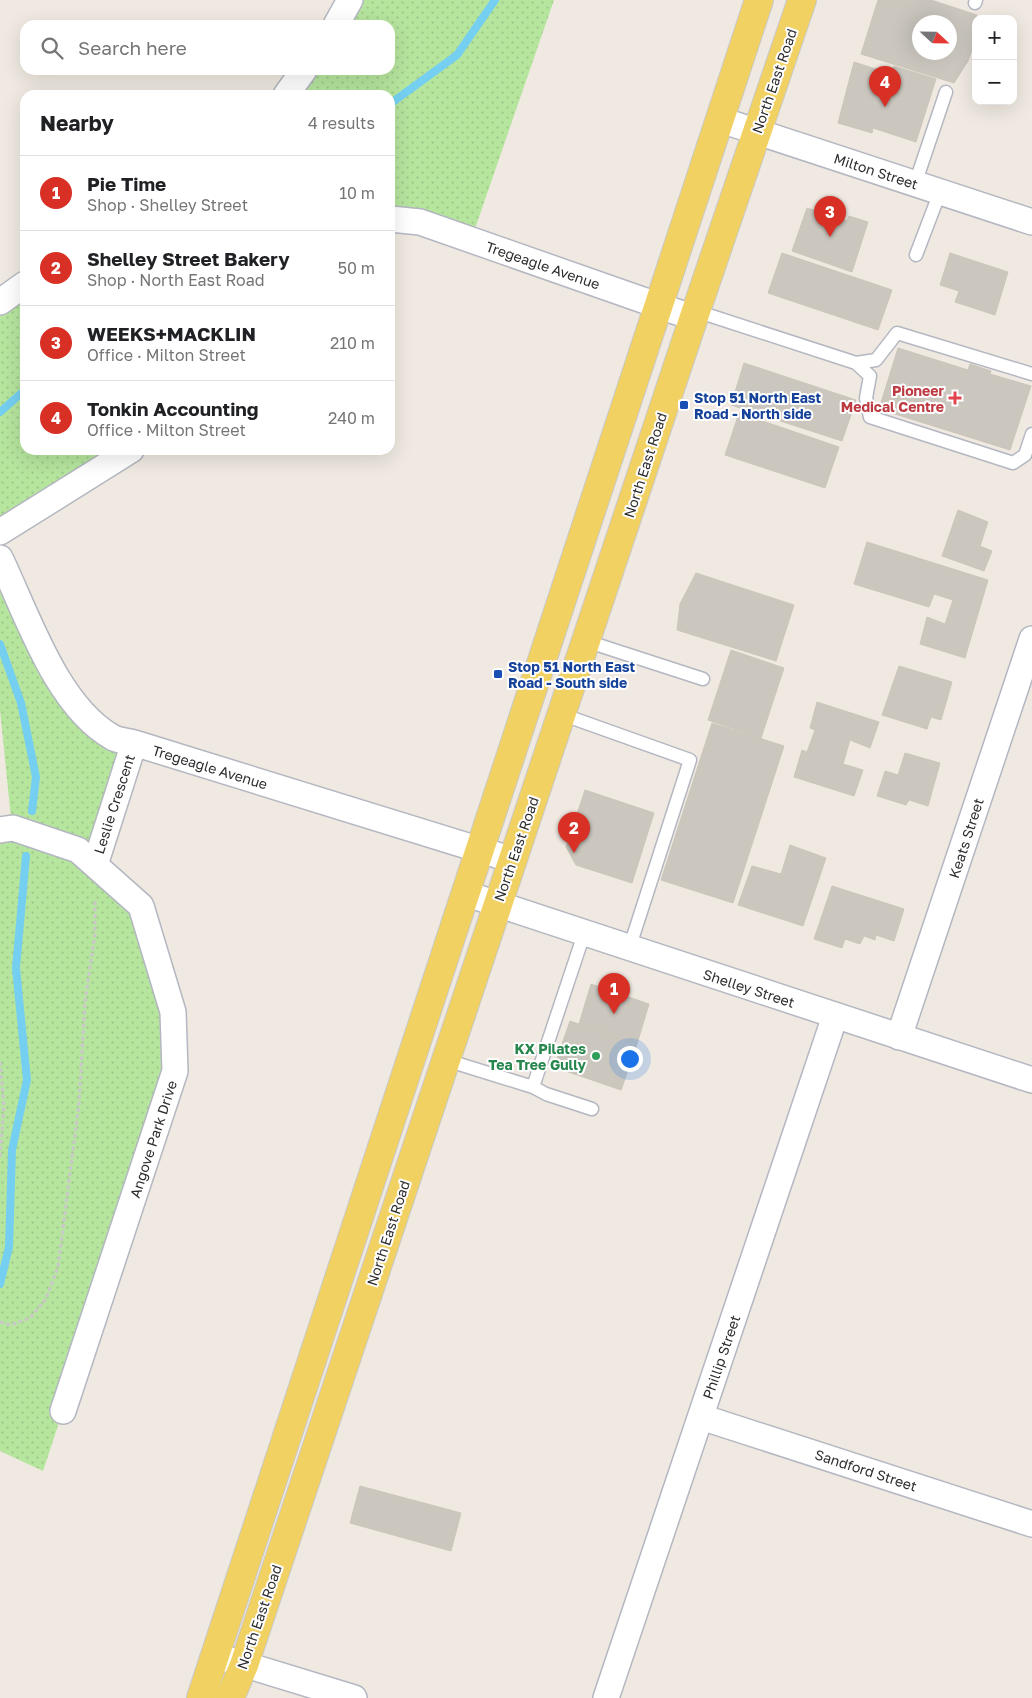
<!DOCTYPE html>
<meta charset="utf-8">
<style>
body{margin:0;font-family:"Golos Text",sans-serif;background:#f6f6f6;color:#202124}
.controls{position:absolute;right:15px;top:15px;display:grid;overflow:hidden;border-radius:10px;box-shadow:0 5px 20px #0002}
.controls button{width:45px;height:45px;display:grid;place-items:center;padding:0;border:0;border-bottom:1px solid #e0e0e0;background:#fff;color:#202124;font:25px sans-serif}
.compass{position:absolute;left:912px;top:15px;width:45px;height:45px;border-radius:50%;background:#fff;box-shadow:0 5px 20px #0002;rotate:112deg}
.you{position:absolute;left:629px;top:1058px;width:18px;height:18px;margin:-12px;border:4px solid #fff;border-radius:50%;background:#1a73e8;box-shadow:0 0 0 8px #1a73e833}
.badge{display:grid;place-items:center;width:32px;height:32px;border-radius:50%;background:#d93025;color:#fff;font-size:16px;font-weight:700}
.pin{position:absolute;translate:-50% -41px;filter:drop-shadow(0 1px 2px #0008)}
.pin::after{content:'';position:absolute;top:26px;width:18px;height:15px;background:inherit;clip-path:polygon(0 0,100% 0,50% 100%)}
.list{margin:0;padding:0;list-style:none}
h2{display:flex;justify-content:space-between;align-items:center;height:65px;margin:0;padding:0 20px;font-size:21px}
h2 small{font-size:16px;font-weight:400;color:#757577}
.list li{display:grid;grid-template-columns:32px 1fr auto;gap:15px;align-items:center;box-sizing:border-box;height:75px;padding:0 20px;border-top:1px solid #e0e0e0}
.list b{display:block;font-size:19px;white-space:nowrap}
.list p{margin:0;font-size:16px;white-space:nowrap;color:#757577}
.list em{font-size:16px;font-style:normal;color:#757577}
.icon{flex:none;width:28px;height:28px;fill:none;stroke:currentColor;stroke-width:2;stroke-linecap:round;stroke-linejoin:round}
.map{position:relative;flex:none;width:1032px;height:1698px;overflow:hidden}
.search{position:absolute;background:#fff;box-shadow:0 5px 20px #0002;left:20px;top:20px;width:375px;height:55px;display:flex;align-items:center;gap:12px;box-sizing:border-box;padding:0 18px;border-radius:15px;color:#757577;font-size:19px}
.panel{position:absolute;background:#fff;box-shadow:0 5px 20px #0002;left:20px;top:90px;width:375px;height:365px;border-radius:15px}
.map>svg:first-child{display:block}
.park{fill:url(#park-dots)}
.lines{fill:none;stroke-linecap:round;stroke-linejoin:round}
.stream{stroke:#75cff0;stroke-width:8}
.building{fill:#cbc7bf;stroke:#cbc5ba;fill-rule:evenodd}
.lane-casing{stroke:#b4b7c1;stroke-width:15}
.street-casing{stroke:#b4b7c1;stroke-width:28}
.primary-casing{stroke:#c9c9c9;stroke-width:30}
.path{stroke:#c9c9c9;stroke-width:3;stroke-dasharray:4 2.5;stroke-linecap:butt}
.lane{stroke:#fff;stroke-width:12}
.street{stroke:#fff;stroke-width:25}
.primary{stroke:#f2d163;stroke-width:28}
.health-dot{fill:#e0444e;stroke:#fff;stroke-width:2}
.transit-dot{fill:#1a4fb4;stroke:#fff;stroke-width:2}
.leisure-dot{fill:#2e9e5b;stroke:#fff;stroke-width:2}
.labels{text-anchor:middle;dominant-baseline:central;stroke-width:4;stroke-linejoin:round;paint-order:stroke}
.street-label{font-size:14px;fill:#2e2e2e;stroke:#fff}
.health-label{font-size:14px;font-weight:bold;fill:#be3a42;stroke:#fff;text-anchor:end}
.transit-label{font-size:14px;font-weight:bold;fill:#164399;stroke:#fff;text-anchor:start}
.leisure-label{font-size:14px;font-weight:bold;fill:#27864d;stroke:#fff;text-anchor:end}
</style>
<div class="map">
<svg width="1032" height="1698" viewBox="0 0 1032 1698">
<defs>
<pattern id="park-dots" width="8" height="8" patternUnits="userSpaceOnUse" patternTransform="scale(1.25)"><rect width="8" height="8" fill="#b6e59e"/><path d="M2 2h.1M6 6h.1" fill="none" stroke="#9dc588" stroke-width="1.8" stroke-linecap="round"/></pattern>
</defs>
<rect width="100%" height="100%" fill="#efe9e1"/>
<path class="park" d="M350,0H554L471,240L390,219V95H286L304,70H390V25H336Z
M25,284V450H131L0,532V302Z
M0,563L52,670L134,743L95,865L141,906L175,1071L43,1471L0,1451V830L12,828L0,710Z"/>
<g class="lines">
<path class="stream" d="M390,104L457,55L495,0
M0,412L25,390
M0,644L21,703L36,777L32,811
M0,1284L9,1247L12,1150L27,1080L16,968L26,856"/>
</g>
<path class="building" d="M878,0H931L977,15L973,22L976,23V39L968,61L954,83L861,54ZM920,22H950V52H920Z
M854,62L891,74L894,66L936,79L916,142L873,128L872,133L838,123Z
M807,208L847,221L849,216L868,222L852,272L792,251Z
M782,253L892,290L878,330L768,293Z
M950,253L1008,272L995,315L955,302L959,291L940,285Z
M898,348L968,370L970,364L991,371L990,374L1031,386L1010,450L879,409Z
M744,363L856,400L842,441L731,405Z
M739,413L839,447L825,488L725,455Z
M958,510L988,522L980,546L992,551L984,571L942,556Z
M867,542L988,580L965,658L920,644L927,617L945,624L953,600L934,594L929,607L854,584Z
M696,573L794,605L776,661L677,630L680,604Z
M731,650L784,668L761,738L708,720Z
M899,666L952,682L941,720L931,717L927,729L882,715Z
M817,702L879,722L870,748L850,740L843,764L863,770L854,796L794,777L802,750L807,752L815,730L810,728Z
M712,723L784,746L733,903L661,880Z
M905,753L940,763L928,806L909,800L906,805L877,796L885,771L898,775Z
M585,790L654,813L632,883L576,865L566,847Z
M790,845L826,858L803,926L738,905L752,866L781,874Z
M832,886L904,909L894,941L876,935L875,940L864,936L860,944L845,939L842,948L814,939Z
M591,984L649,1004L637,1044L579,1024Z
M570,1021L637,1044L621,1090L554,1067Z
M360,1486L461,1513L451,1551L350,1523Z"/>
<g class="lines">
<defs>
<path id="lane" d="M975,3L976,0
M915,184L946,92
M916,255L940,192
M696,311L856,363L876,360L897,333L1032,374
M856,363L870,376L866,398L870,417L1013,463L1025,455L1032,434
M586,641L703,679
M561,714L690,760L629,949
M446,1060L533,1087L584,934
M533,1087L546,1094L592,1109"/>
<path id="street" d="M336,25L350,0
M286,95L304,70
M721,120L1032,222
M390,219L420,222L694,318
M0,302L25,284
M0,532L131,450
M0,558C27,614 56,705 112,737C118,741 128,741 134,743L513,860
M0,830L13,828L78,850L141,906L173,1012L175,1071L63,1411
M95,865L134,743
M467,894L1032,1080
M899,1037L1032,639
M701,1417L1032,1524
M217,1656L354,1698
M606,1698L835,1016"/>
<path id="primary" d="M201,1698L759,0
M230,1698L244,1665L696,311L802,0"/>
</defs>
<use href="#lane" class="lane-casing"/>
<use href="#street" class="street-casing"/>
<use href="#primary" class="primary-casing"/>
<path class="path" d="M0,1062L4,1106L0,1157
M0,1322L11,1325L30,1318L46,1299L58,1267L79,1104L85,1002L95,934V900"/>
<use href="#lane" class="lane"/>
<use href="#street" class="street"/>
<use href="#primary" class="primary"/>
</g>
<path class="health-dot" d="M952.5 390.5h5v5h5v5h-5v5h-5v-5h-5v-5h5z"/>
<g class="transit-dot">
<rect x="679" y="400" width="10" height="10" rx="2.5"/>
<rect x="493" y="669" width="10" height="10" rx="2.5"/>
</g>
<circle class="leisure-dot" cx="596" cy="1056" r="5"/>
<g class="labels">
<g class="street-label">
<text transform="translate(774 81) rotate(-71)">North East Road</text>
<text transform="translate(876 171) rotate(18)">Milton Street</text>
<text transform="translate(543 265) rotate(19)">Tregeagle Avenue</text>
<text transform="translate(645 465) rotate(-72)">North East Road</text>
<text transform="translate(210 767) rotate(17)">Tregeagle Avenue</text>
<text transform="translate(114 804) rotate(-72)">Leslie Crescent</text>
<text transform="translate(966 838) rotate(-72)">Keats Street</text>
<text transform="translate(516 849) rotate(-71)">North East Road</text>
<text transform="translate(749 988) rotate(18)">Shelley Street</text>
<text transform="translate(153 1139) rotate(-72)">Angove Park Drive</text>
<text transform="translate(388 1233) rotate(-72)">North East Road</text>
<text transform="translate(721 1357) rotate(-71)">Phillip Street</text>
<text transform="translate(866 1470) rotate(18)">Sandford Street</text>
<text transform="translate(259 1617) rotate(-71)">North East Road</text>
</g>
<g class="health-label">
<text x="944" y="390">Pioneer<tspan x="944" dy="16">Medical Centre</tspan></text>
</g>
<g class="transit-label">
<text x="694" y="397">Stop 51 North East<tspan x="694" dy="16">Road - North side</tspan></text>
<text x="508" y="666">Stop 51 North East<tspan x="508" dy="16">Road - South side</tspan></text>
</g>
<g class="leisure-label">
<text x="586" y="1048">KX Pilates<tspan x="586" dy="16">Tea Tree Gully</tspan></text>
</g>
</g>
</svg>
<div class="controls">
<button>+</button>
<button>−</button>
</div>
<svg class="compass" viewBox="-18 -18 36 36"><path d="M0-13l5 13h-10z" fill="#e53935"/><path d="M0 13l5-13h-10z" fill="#757577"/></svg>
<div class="you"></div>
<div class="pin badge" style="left:614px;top:1014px">1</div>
<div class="pin badge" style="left:574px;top:853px">2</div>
<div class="pin badge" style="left:830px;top:237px">3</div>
<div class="pin badge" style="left:885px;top:107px">4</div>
<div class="search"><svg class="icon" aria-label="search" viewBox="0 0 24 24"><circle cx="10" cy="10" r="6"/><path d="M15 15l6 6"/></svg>Search here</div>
<section class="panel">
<h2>Nearby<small>4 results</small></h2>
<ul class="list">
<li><span class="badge">1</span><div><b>Pie Time</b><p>Shop · Shelley Street</p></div><em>10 m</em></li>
<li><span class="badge">2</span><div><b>Shelley Street Bakery</b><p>Shop · North East Road</p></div><em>50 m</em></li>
<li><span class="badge">3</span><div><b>WEEKS+MACKLIN</b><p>Office · Milton Street</p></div><em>210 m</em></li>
<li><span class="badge">4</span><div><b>Tonkin Accounting</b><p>Office · Milton Street</p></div><em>240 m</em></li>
</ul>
</section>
</div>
